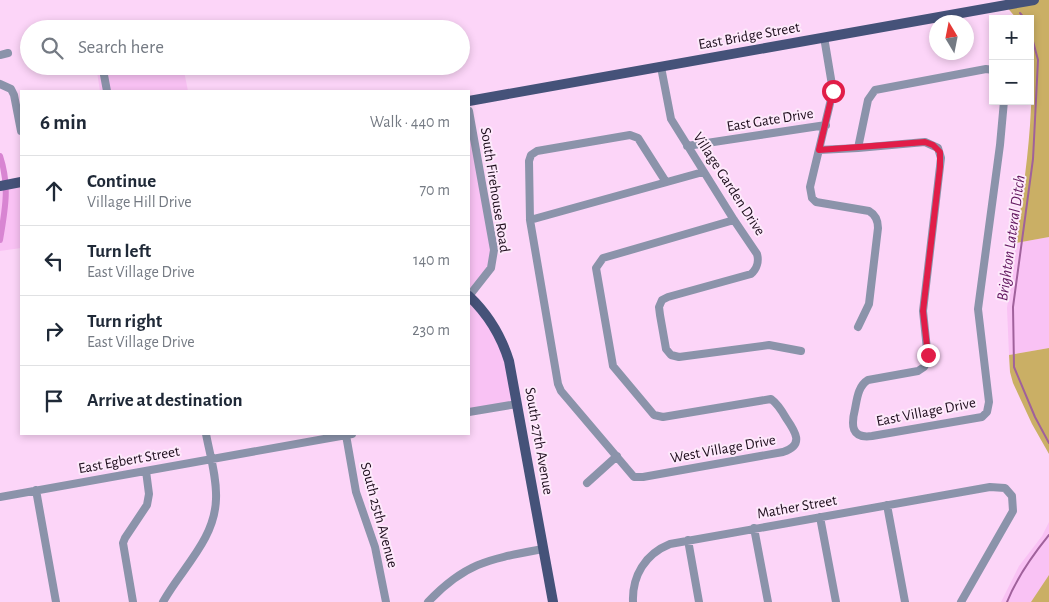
<!DOCTYPE html>
<meta charset="utf-8">
<style>
body{margin:0;font-family:"Alegreya Sans",sans-serif;background:#f2f2f3;color:#1f2937}
.controls{position:absolute;right:15px;top:15px;display:grid;overflow:hidden;border-radius:0px;box-shadow:0 2px 8px #0003}
.controls button{width:45px;height:45px;display:grid;place-items:center;padding:0;border:0;border-bottom:1px solid #e0e1e3;background:#fff;color:#1f2937;font:25px sans-serif}
.compass{position:absolute;left:929px;top:15px;width:45px;height:45px;border-radius:50%;background:#fff;box-shadow:0 2px 8px #0003;rotate:350deg}
.stop{position:absolute;width:15px;height:15px;margin:-11px;border:4px solid #e11d48;border-radius:50%;background:#fff}
.stop.end{background:#e11d48;border-color:#fff;box-shadow:0 1px 5px #0008}
.list{margin:0;padding:0;list-style:none}
h2{display:flex;justify-content:space-between;align-items:center;height:65px;margin:0;padding:0 20px;font-size:21px}
h2 small{font-size:16px;font-weight:400;color:#747a83}
.list li{display:grid;grid-template-columns:32px 1fr auto;gap:15px;align-items:center;box-sizing:border-box;height:70px;padding:0 20px;border-top:1px solid #e0e1e3}
.list b{display:block;font-size:19px;white-space:nowrap}
.list p{margin:0;font-size:16px;white-space:nowrap;color:#747a83}
.list em{font-size:16px;font-style:normal;color:#747a83}
.icon{flex:none;width:28px;height:28px;fill:none;stroke:currentColor;stroke-width:2;stroke-linecap:round;stroke-linejoin:round}
.map{position:relative;flex:none;width:1049px;height:602px;overflow:hidden}
.search{position:absolute;background:#fff;box-shadow:0 2px 8px #0003;left:20px;top:20px;width:450px;height:55px;display:flex;align-items:center;gap:12px;box-sizing:border-box;padding:0 18px;border-radius:28px;color:#747a83;font-size:19px}
.panel{position:absolute;background:#fff;box-shadow:0 2px 8px #0003;left:20px;top:90px;width:450px;height:345px;border-radius:0px}
.map>svg:first-child{display:block}
.built{fill:#f9c2f4}
.green{fill:#caaf65}
.lines{fill:none;stroke-linecap:round;stroke-linejoin:round}
.stream{stroke:#a0619b;stroke-width:2}
.canal{stroke:#d885d2;stroke-width:6}
.minor{stroke:#8b93aa;stroke-width:8}
.major{stroke:#455279;stroke-width:10}
.route{stroke:#e11d48;stroke-width:6}
.labels{text-anchor:middle;dominant-baseline:central;stroke-width:4;stroke-linejoin:round;paint-order:stroke}
.street-label{font-size:15px;fill:#1d0d1c;stroke:#fde9fb}
.water-label{font-size:16px;font-style:italic;fill:#61165e;stroke:#fde9fb}
</style>
<div class="map">
<svg width="1049" height="602" viewBox="0 0 1049 602">
<rect width="100%" height="100%" fill="#fcd5f8"/>
<path class="built" d="M96,66H183L188,91H100Z
M469,111L494,257L469,296L501,338L517,404L469,412Z
M21,182V248L0,251V185Z
M1049,237V348L1009,355L1007,308L1016,243Z
M1049,522V602H1001L1019,566L1042,536Z"/>
<path class="green" d="M1034,0H1049V237L1016,243C1022,198 1029,153 1031,108C1033,78 1030,49 1030,19H1017L1005,5Z
M1049,348V454L1032,424L1013,383L1010,372L1009,355Z
M1049,575V602H1031Z"/>
<g class="lines">
<path class="stream" d="M1020,13L1025,19
M1030,30L1038,60L1033,159L1013,307L1014,367L1035,417L1049,443
M1007,602C1017,577 1032,556 1049,535"/>
<path class="canal" d="M0,156C10,186 5,210 0,240"/>
<path class="minor" d="M824,37L833,91L810,187L812,198L816,202L869,211C876,215 878,221 878,228L869,304L858,327
M0,55L8,53
M661,67L671,119L734,220L757,254C759,261 757,269 751,274L668,297L662,300L659,307L660,315L666,349L671,355L679,357L769,345L801,351
M993,70L986,69L875,90L868,100L858,148L925,142L938,148L941,158L923,311L928,359L924,367L918,371L868,380C858,386 857,399 855,409C851,425 851,439 872,436L982,417L987,412L989,402L978,309L1000,145L1004,101
M104,75L107,91
M0,84L11,89L14,95L21,131
M469,111L494,250L491,268L469,296
M687,146L826,125
M819,150L858,148
M666,182L638,138L630,135L537,151L531,155L529,161L530,220L558,384L561,391L634,477H643L783,452C805,445 795,431 786,418C782,411 778,404 771,399L663,417L654,415L613,366L596,268L603,258L734,220
M530,220L703,172
M469,412L517,404
M346,435L356,492L375,547L386,602
M587,483L617,456
M36,490L56,602
M0,497L352,434
M887,505L905,602
M820,517L836,602
M754,528L768,602
M688,540L699,602
M133,602L123,543L125,538L147,505L149,494L146,471
M163,602C181,569 215,540 216,499C217,478 210,455 206,434
M428,602C466,562 490,559 543,549
M633,602C632,576 645,554 670,544L990,487L1005,488L1012,496L1013,511L961,602"/>
<path class="major" d="M469,101L1034,0
M0,186L21,182
M469,296C489,315 501,335 509,361L553,602"/>
</g>
<g class="lines">
<path class="route" d="M833,91L819,150L925,142L933,145L940,152V167L923,311L928,355"/>
</g>
<g class="labels">
<g class="street-label">
<text transform="translate(749 36) rotate(-10)">East Bridge Street</text>
<text transform="translate(770 120) rotate(-9)">East Gate Drive</text>
<text transform="translate(729 184) rotate(57)">Village Garden Drive</text>
<text transform="translate(495 190) rotate(81)">South Firehouse Road</text>
<text transform="translate(926 412) rotate(-11)">East Village Drive</text>
<text transform="translate(539 441) rotate(80)">South 27th Avenue</text>
<text transform="translate(723 449) rotate(-10)">West Village Drive</text>
<text transform="translate(129 460) rotate(-10)">East Egbert Street</text>
<text transform="translate(797 507) rotate(-10)">Mather Street</text>
<text transform="translate(379 515) rotate(75)">South 25th Avenue</text>
</g>
<g class="water-label">
<text transform="translate(1011 238) rotate(-82)">Brighton Lateral Ditch</text>
</g>
</g>
</svg>
<div class="controls">
<button>+</button>
<button>−</button>
</div>
<svg class="compass" viewBox="-18 -18 36 36"><path d="M0-13l5 13h-10z" fill="#e53935"/><path d="M0 13l5-13h-10z" fill="#747a83"/></svg>
<div class="stop" style="left:833px;top:91px"></div>
<div class="stop end" style="left:928px;top:355px"></div>
<div class="search"><svg class="icon" aria-label="search" viewBox="0 0 24 24"><circle cx="10" cy="10" r="6"/><path d="M15 15l6 6"/></svg>Search here</div>
<section class="panel">
<h2>6 min<small>Walk · 440 m</small></h2>
<ul class="list">
<li><svg class="icon" aria-label="ahead" viewBox="0 0 24 24"><path d="M12 20V5M6 11l6-6 6 6"/></svg><div><b>Continue</b><p>Village Hill Drive</p></div><em>70 m</em></li>
<li><svg class="icon" aria-label="left" viewBox="0 0 24 24"><path d="M17 20v-9H6M10 6l-5 5 5 5"/></svg><div><b>Turn left</b><p>East Village Drive</p></div><em>140 m</em></li>
<li><svg class="icon" aria-label="right" viewBox="0 0 24 24"><path d="M7 20v-9h11M14 6l5 5-5 5"/></svg><div><b>Turn right</b><p>East Village Drive</p></div><em>230 m</em></li>
<li><svg class="icon" aria-label="arrive" viewBox="0 0 24 24"><path d="M6 21V4h12l-3 4 3 4H6"/></svg><div><b>Arrive at destination</b></div></li>
</ul>
</section>
</div>
